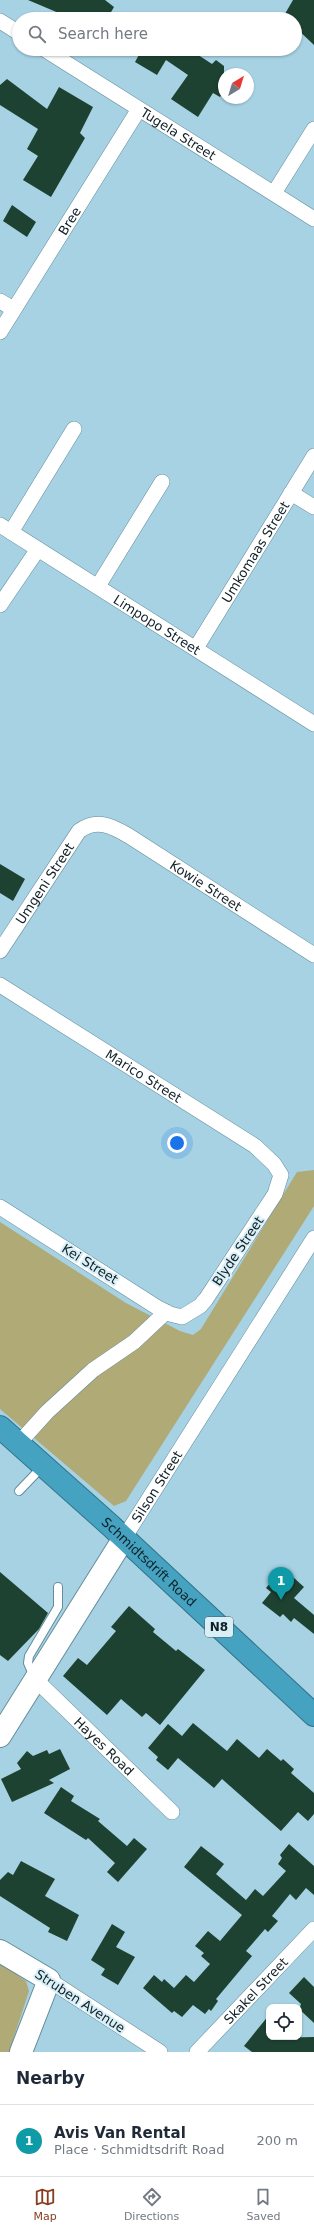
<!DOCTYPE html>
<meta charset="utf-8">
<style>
body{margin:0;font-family:"DejaVu Sans",sans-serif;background:#f2f2f3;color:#1f2937}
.controls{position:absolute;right:12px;bottom:12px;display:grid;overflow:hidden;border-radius:8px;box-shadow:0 1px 3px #0004}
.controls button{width:36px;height:36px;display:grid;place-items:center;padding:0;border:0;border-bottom:1px solid #e0e1e3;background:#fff;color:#1f2937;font:20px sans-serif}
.compass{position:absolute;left:218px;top:68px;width:36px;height:36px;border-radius:50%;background:#fff;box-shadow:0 1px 3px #0004;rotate:38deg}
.you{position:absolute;left:177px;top:1143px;width:14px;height:14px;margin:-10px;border:3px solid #fff;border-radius:50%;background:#1a73e8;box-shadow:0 0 0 6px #1a73e833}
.badge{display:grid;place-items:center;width:26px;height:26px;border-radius:50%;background:#863e1f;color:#fff;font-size:13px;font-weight:700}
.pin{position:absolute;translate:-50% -33px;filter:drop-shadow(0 1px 2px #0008)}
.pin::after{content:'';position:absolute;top:21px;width:14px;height:12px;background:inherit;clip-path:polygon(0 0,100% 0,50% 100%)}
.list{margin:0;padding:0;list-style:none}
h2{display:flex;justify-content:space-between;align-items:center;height:52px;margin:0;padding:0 16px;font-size:17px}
h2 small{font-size:13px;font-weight:400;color:#747a83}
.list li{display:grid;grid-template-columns:26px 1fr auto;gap:12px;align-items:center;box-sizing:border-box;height:72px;padding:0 16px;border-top:1px solid #e0e1e3}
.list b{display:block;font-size:15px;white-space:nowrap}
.list p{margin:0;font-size:13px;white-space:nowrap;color:#747a83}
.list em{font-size:13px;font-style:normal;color:#747a83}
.icon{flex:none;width:22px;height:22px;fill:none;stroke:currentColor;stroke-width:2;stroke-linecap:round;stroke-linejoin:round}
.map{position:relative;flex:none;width:314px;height:2052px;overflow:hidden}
.search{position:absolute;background:#fff;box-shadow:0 1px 3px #0004;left:12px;right:12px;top:12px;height:44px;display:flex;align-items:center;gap:10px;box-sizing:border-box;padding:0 14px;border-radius:22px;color:#747a83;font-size:15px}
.sheet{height:124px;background:#fff}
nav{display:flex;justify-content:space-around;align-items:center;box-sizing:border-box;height:56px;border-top:1px solid #e0e1e3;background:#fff;font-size:11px;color:#747a83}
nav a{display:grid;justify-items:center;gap:2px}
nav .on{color:#863e1f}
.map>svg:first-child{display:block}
.green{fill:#b0aa77}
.building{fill:#1e4232}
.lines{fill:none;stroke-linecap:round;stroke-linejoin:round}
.lane-casing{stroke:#638d9c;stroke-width:10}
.street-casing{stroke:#638d9c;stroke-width:16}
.secondary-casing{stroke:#638d9c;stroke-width:24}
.highway-casing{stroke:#32748a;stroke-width:24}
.lane{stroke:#fff;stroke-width:8}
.street{stroke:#fff;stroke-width:15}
.secondary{stroke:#fff;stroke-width:22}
.highway{stroke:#45a2c0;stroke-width:22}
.labels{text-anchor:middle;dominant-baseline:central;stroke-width:4;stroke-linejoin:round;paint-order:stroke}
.shield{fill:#d9eff7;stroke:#4c5e65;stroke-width:1}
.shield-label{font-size:12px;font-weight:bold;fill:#0f2026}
.street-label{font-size:13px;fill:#0f2026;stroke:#d9eff7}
</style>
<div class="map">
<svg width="314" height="2052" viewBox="0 0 314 2052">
<rect width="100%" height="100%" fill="#a6d2e3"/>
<path class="green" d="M314,1170V1206L126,1501L114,1506L0,1409V1222L126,1303L180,1331L193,1335L201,1329L297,1172Z
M0,1963L26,1981L29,1991L9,2052H0Z"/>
<path class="building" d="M28,0H105L114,7L107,19H87L81,14L76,19H73Z
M293,0H314V45L295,27V19H282Z
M142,49H172L181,56L186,49H189L212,64L216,60L224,66V91L220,97L213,93L198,117L171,99L188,75L166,60L157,75L135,62Z
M7,79L47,109L59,87L93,107L80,133L85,138L51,197L23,180L38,156L27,149L38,129L0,105V85Z
M12,205L36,222L27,237L3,221Z
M0,864L25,879L13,901L0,893Z
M283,1568L304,1587L294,1598L314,1615V1634L294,1618L291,1622L283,1614L280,1617L262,1603L271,1592L266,1588Z
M0,1572L48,1613L39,1629L8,1661L0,1655Z
M129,1606L155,1629L153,1632L176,1651L178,1649L205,1670L160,1725L146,1713L142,1717L121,1699L107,1715L63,1676L78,1658L87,1665L116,1631L111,1627Z
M193,1723L227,1751L237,1739L259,1758L267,1749L281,1761L283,1759L294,1769L291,1773L314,1793V1814L308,1821L298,1812L281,1831L222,1779L214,1788L178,1758L168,1770L156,1760L158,1757L148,1748L168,1724L182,1736Z
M60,1749L70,1769L49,1780L54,1783L12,1802L1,1779L21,1769L17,1763L27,1751L33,1756L47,1750L49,1754Z
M61,1787L74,1796L71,1801L100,1819L98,1821L127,1846L134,1838L147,1849L118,1882L107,1872L115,1863L88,1838L86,1840L44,1813Z
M289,1844L314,1866V1895L306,1888L296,1900L290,1894L272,1916L278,1921L268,1932L265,1929L246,1951L252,1956L216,1999L218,2001L211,2011L209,2009L205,2014L193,2005L182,2017L174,2011L172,2013L143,1988L154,1975L162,1982L164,1979L174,1988L186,1975L194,1982L210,1964L201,1956L204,1953L195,1946L208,1931L220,1941L242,1915L184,1867L201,1846L224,1864L216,1874L246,1900L255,1889L263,1896L286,1871L278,1864L282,1858L280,1855Z
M21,1861L55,1879L45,1896L79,1915L67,1941L48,1932L50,1928L0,1896V1880L8,1872L13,1875Z
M112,1924L125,1932L116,1947L135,1957L118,1985L101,1975L105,1969L91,1960Z
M304,1977L314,1987V2023L299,2009L301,2004L289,1993Z
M269,2015V2038L314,2037V2052H252L244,2046Z"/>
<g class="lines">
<defs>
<path id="lane" d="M19,1491L43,1466
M34,1677L28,1663L29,1656L58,1607V1587"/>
<g id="street">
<path d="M0,21L19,33"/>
<path id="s1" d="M44,49L314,219"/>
<path d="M274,193L314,129"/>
<path d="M0,301L13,309"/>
<path id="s2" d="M0,332L139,109"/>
<path d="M291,493L314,507"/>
<path id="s3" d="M0,525L314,724"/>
<path d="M11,532L74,429"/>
<path d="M98,586L162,482"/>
<path d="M0,605L38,549"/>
<path id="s4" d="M196,648L314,456"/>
<path id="s5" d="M0,951L79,831C97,818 112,826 129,836L314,955"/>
<path id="s6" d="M0,985L255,1146L274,1164L281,1175L275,1194L206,1299L200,1306L182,1317L170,1314L158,1308L0,1207"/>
<path d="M19,1443L47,1412L93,1370L134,1342L166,1312"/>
<path id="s7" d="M124,1538L314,1238"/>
<path id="s8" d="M36,1680L172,1812"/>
<path d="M49,1980L160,2052"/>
<path id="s9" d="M197,2052L314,1929"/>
</g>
<path id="secondary" d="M0,1736L124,1538
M0,1951L49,1980L21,2052"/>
<g id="highway">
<path id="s10" d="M0,1427L111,1526L314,1715"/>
</g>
</defs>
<use href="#lane" class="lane-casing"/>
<use href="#street" class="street-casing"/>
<use href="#secondary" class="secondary-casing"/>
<use href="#highway" class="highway-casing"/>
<use href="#lane" class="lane"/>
<use href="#street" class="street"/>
<use href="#secondary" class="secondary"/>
<use href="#highway" class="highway"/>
</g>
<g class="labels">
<rect class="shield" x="205" y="1617" width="28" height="20" rx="3"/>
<g class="shield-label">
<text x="219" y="1627">N8</text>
</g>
<g class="street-label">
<text stroke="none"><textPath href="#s1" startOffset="159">Tugela Street</textPath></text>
<text stroke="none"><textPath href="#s2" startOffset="131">Bree</textPath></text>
<text stroke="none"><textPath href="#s4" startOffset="113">Umkomaas Street</textPath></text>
<text stroke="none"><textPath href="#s3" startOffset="186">Limpopo Street</textPath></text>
<text stroke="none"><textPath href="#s5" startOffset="81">Umgeni Street</textPath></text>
<text stroke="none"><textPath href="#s5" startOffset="289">Kowie Street</textPath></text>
<text stroke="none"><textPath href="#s6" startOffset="170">Marico Street</textPath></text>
<text transform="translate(238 1251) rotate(-56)">Blyde Street</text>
<text transform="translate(90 1264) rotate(32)">Kei Street</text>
<text stroke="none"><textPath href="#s7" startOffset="61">Silson Street</textPath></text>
<text stroke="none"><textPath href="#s10" startOffset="201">Schmidtsdrift Road</textPath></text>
<text stroke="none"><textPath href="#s8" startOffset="95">Hayes Road</textPath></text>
<text stroke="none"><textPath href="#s9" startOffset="85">Skakel Street</textPath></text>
<text transform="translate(80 2001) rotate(33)">Struben Avenue</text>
</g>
</g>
</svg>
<div class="controls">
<button><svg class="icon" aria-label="locate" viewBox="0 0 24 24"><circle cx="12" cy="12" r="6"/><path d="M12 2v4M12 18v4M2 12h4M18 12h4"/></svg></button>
</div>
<svg class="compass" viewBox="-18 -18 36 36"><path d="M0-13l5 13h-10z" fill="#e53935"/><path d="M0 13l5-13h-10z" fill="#747a83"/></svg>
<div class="you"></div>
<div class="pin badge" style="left:281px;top:1600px;background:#0f9aa8">1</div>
<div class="search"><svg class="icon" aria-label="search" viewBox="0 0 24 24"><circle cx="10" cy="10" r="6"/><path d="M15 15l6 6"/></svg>Search here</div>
</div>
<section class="sheet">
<h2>Nearby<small></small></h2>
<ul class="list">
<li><span class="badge" style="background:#0f9aa8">1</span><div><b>Avis Van Rental</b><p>Place · Schmidtsdrift Road</p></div><em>200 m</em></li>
</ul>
</section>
<nav>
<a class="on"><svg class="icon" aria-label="map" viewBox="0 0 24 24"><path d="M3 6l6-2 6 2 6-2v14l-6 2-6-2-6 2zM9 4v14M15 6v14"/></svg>Map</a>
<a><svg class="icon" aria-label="directions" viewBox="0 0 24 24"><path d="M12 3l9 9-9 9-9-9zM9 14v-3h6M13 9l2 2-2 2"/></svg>Directions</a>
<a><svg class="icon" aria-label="saved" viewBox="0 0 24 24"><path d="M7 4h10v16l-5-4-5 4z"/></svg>Saved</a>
</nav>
